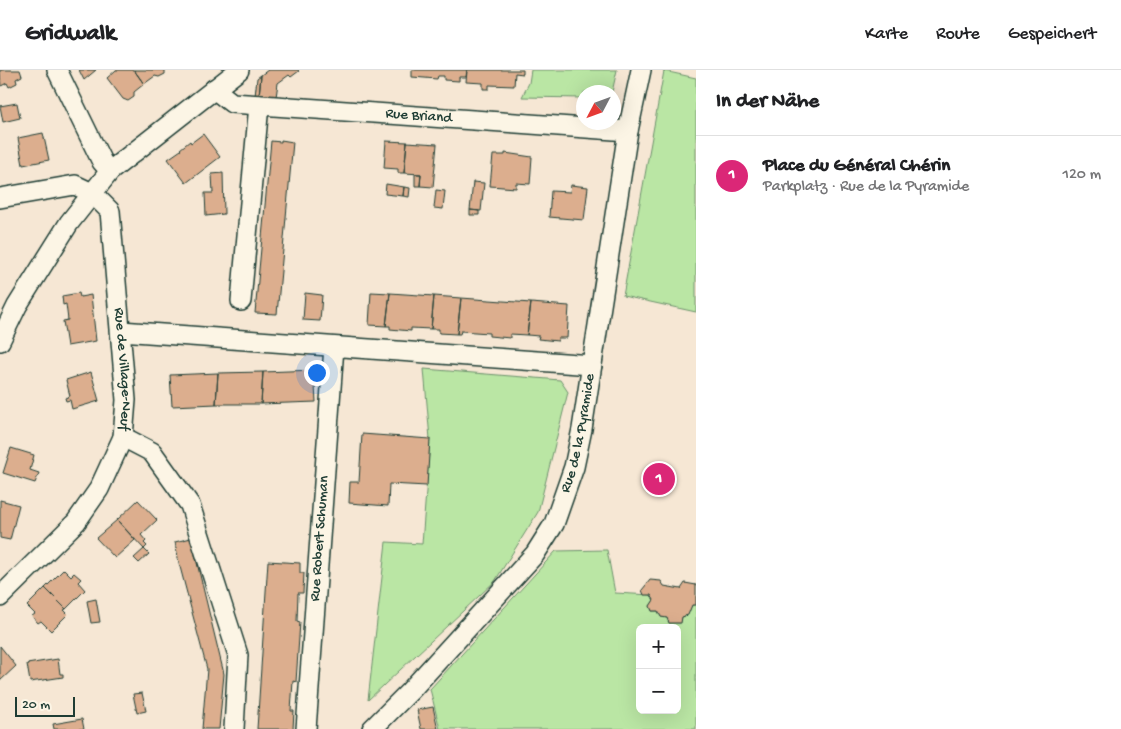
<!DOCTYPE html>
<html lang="de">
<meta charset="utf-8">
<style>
body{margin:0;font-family:"Gochi Hand",sans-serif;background:#f2f2f2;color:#202124}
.controls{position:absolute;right:15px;bottom:15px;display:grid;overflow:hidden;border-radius:8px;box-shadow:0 5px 20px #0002}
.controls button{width:45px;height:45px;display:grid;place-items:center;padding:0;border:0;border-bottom:1px solid #e0e0e0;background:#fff;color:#202124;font:25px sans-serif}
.compass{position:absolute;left:576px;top:15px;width:45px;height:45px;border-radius:50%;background:#fff;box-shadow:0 5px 20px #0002;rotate:229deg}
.scale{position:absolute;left:15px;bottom:12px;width:60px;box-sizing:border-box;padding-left:5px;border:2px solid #1f3d34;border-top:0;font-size:14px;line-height:18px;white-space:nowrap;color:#1f3d34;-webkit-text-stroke:4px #fcf5e5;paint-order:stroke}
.you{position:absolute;left:316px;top:302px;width:18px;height:18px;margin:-12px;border:4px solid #fff;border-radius:50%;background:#1a73e8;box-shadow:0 0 0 8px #1a73e833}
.badge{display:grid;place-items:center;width:32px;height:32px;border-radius:50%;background:#db2777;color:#fff;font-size:16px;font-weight:700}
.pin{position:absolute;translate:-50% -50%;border:2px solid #fff;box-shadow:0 1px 5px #0006}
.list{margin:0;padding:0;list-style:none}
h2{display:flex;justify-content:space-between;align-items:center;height:65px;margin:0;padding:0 20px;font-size:21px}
h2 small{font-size:16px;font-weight:400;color:#757577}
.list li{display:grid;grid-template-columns:32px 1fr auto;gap:15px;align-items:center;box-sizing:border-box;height:80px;padding:0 20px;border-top:1px solid #e0e0e0}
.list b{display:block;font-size:19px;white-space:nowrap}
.list p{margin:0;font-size:16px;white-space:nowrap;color:#757577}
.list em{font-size:16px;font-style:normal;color:#757577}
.map{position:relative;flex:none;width:696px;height:659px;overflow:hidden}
header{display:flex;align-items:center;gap:30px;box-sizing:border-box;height:70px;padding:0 25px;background:#fff;border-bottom:1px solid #e0e0e0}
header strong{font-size:24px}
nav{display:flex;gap:28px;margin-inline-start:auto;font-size:18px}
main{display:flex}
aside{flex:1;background:#fff}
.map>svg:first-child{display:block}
.green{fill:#bae6a4;stroke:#6c926c;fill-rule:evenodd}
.building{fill:#dcae8e;stroke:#1f3d34}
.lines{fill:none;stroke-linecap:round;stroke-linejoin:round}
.minor-casing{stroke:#1f3d34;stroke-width:22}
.minor{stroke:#fcf5e5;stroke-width:19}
.labels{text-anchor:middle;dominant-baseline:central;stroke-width:4.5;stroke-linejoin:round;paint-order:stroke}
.street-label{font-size:15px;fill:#1f3d34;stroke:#fcf5e5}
</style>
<header>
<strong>Gridwalk</strong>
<nav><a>Karte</a><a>Route</a><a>Gespeichert</a></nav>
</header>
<main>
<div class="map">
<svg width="696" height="659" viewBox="0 0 696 659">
<rect width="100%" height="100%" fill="#f6e7d4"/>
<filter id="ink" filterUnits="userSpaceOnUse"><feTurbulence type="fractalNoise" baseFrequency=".02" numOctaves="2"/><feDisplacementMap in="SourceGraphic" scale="10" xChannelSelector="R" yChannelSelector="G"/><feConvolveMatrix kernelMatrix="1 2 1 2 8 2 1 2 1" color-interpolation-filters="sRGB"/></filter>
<g filter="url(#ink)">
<path class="green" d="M531,0H617L612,22H584L583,28L522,27L529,13Z
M664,1L696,8V242L623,226Z
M424,299L560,310L568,322L538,442L495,511L368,630L386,472L422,474L430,369Z
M607,480L615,523L651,525L654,530L650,536L652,541H658L661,547L667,548L669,553H680L682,547L688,544L692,535H696V659H440L430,619L556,481ZM640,558H677V640H640Z"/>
<path class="building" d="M0,0H20L22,6L16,9L17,13L9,17L7,13L1,16Z
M79,0H96L84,10Z
M116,0H134L144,14L134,22V27L128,31L123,29L107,8Z
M134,0H165V4L159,7L155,6L144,14Z
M268,0H298L299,1L291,7L289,5L278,13L276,27L259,26L261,5Z
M412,0H467L466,7H459V11L444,10V6H438L437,9L412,7Z
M467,0H523V4L515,3L514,16L489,15V19H483V13L466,12Z
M261,5L259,26H255L257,8Z
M17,33L20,48L3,52L0,36Z
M43,63L49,90L23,95L18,68Z
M203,64L220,87L186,113L168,89L181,80L180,79L190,71L191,73Z
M281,70L293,72L277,244L255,243L271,71L281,72Z
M386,71L407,72L404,103H398V99L384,98Z
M407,72L437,74L433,117L420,116L421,104L404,103Z
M505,83L532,87L530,114L516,113V118L490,116L493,85H505Z
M223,103L224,144L206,146L205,123H213L212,104Z
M415,104H421L420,116H415Z
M473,112L484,113L481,141L470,140Z
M386,114L404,117L403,126L385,124Z
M571,115L588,117L584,150L549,147L551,121L570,122Z
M404,117L410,118L409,127L403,126Z
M436,120L445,121L443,139L434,138Z
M470,140L479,141V145H470Z
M371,222L390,223L386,256L369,255Z
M79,223L80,227L91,225L96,271L67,276L63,251L68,250L66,234L63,235L62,226Z
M305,223L322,225L320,251L303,250Z
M390,223L434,226L431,259L411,258V261L390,259V256H386Z
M434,226L461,228L457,264L439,263V259H431Z
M461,228L531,233L527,265L510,264V268L489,266V263L461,261L460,264H457Z
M531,233L569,236L567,268H558V271L538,269L539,266L527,265Z
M314,300L316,332L261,334L263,302Z
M91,302L99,331L72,339L70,330L66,331L65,328L70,326L66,310Z
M263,302L261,334H216L218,303Z
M218,303L216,334L172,336L170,305Z
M362,364L430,369L427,416L389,414L388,436L349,433L350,412H359Z
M11,378L34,385L30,400L39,403L35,413L3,403Z
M0,430L19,435L10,470L0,468Z
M138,430L157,450L141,465L146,471L144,473L147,476L144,479L117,450Z
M117,450L135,470L115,488L96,468Z
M191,468L224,604L219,659H202L207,599L179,493L175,472Z
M144,479L149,484L139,493L134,488Z
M268,491L300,493V503H304L303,523H298L297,551L300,552L296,612L293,611L291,641H294L293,659H257Z
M64,499L71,506L74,503L81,509L78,512L85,520L66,539L45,518Z
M650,510L661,511L664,516L681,519L685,513L696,515V535H692L688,545L682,547L681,553H669L667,548L661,547L658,541H652L650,536L654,530L651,525H644L642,520Z
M45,518L66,539L64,540L68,544L51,561L41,551L38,553L32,546L35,544L27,536Z
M96,529L100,552L91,553L87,531Z
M0,576L16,596L0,611Z
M58,589L60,604H63V607L30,612L27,594Z
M142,623L146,641L137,643L133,624Z
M433,637L438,659H421L417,640Z
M82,649L84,659H54L53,654Z"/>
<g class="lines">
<defs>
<g id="minor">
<path d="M57,0L102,92L110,101"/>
<path id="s1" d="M214,19L232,33L628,61"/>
<path id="s2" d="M0,128L75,115L92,123L110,141L126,330L123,367L99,419L76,452L0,527"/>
<path d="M241,231L259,35"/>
<path d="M121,261L592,295"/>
<path d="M0,271L17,236L69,153L110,101L239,0"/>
<path d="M123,367L152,382L190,435L238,585L234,659"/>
<path id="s3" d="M306,659L334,277"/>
<path id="s4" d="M372,659L410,621L535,484L554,454L574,397L582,359L628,61L641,0"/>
</g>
</defs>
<use href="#minor" class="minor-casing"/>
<use href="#minor" class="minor"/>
</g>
</g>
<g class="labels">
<g class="street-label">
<text stroke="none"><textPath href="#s1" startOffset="210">Rue Briand</textPath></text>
<text stroke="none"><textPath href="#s2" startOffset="279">Rue de Village-Neuf</textPath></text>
<text stroke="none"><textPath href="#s4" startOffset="369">Rue de la Pyramide</textPath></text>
<text stroke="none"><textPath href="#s3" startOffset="191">Rue Robert Schuman</textPath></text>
</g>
</g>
</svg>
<div class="controls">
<button>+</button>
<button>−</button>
</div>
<svg class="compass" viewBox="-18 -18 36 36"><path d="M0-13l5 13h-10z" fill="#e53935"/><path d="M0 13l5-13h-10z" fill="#757577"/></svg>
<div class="scale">20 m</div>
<div class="you"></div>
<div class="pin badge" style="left:659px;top:409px">1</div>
</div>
<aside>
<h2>In der Nähe<small></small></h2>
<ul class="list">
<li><span class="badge">1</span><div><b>Place du Général Chérin</b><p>Parkplatz · Rue de la Pyramide</p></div><em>120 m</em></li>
</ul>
</aside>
</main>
